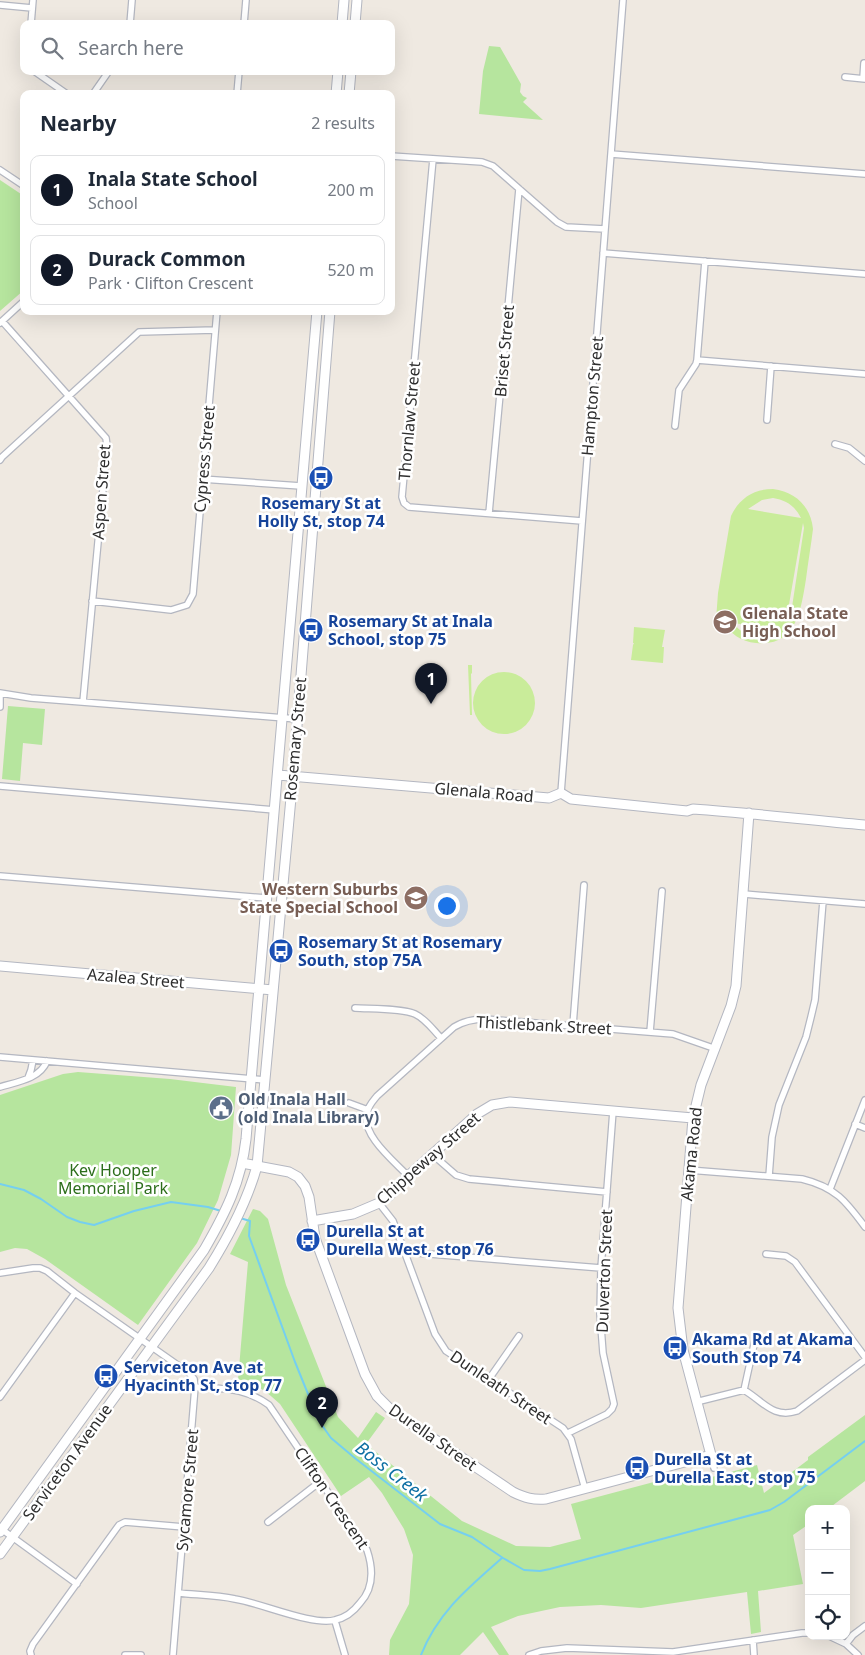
<!DOCTYPE html>
<meta charset="utf-8">
<style>
body{margin:0;font-family:"Noto Sans",sans-serif;background:#f2f2f3;color:#1f2937}
.controls{position:absolute;right:15px;bottom:15px;display:grid;overflow:hidden;border-radius:10px;box-shadow:0 5px 20px #0002}
.controls button{width:45px;height:45px;display:grid;place-items:center;padding:0;border:0;border-bottom:1px solid #e0e1e3;background:#fff;color:#1f2937;font:25px sans-serif}
.you{position:absolute;left:446px;top:905px;width:18px;height:18px;margin:-12px;border:4px solid #fff;border-radius:50%;background:#1a73e8;box-shadow:0 0 0 8px #1a73e833}
.badge{display:grid;place-items:center;width:32px;height:32px;border-radius:50%;background:#111827;color:#fff;font-size:16px;font-weight:700}
.pin{position:absolute;translate:-50% -41px;filter:drop-shadow(0 1px 2px #0008)}
.pin::after{content:'';position:absolute;top:26px;width:18px;height:15px;background:inherit;clip-path:polygon(0 0,100% 0,50% 100%)}
.list{margin:0;padding:0;list-style:none}
h2{display:flex;justify-content:space-between;align-items:center;height:65px;margin:0;padding:0 20px;font-size:21px}
h2 small{font-size:16px;font-weight:400;color:#747a83}
.list li{display:grid;grid-template-columns:32px 1fr auto;gap:15px;align-items:center;box-sizing:border-box;height:70px;margin:0 10px 10px;padding:0 10px;border:1px solid #e0e1e3;border-radius:10px}
.list b{display:block;font-size:19px;white-space:nowrap}
.list p{margin:0;font-size:16px;white-space:nowrap;color:#747a83}
.list em{font-size:16px;font-style:normal;color:#747a83}
.icon{flex:none;width:28px;height:28px;fill:none;stroke:currentColor;stroke-width:2;stroke-linecap:round;stroke-linejoin:round}
.map{position:relative;flex:none;width:865px;height:1655px;overflow:hidden}
.search{position:absolute;background:#fff;box-shadow:0 5px 20px #0002;left:20px;top:20px;width:375px;height:55px;display:flex;align-items:center;gap:12px;box-sizing:border-box;padding:0 18px;border-radius:10px;color:#747a83;font-size:19px}
.panel{position:absolute;background:#fff;box-shadow:0 5px 20px #0002;left:20px;top:90px;width:375px;height:225px;border-radius:10px}
.map>svg:first-child{display:block}
.green{fill:#b6e59e}
.pitch{fill:#c9ec9a;fill-rule:evenodd}
.lines{fill:none;stroke-linecap:round;stroke-linejoin:round}
.stream{stroke:#75cff0;stroke-width:2}
.street-casing{stroke:#b4b7c1;stroke-width:8}
.secondary-casing{stroke:#b4b7c1;stroke-width:11}
.street{stroke:#fff;stroke-width:5.5}
.secondary{stroke:#fff;stroke-width:9}
.labels{text-anchor:middle;dominant-baseline:central;stroke-width:5;stroke-linejoin:round;paint-order:stroke}
.street-label{font-size:16px;fill:#2e2e2e;stroke:#fff}
.transit-label{font-size:16px;font-weight:bold;fill:#164399;stroke:#fff;text-anchor:start}
.education-label{font-size:16px;font-weight:bold;fill:#785e54;stroke:#fff;text-anchor:start}
.service-label{font-size:16px;font-weight:bold;fill:#4e5e75;stroke:#fff;text-anchor:start}
.park-label{font-size:16px;fill:#2c6e1b;stroke:#fff}
.water-label{font-size:18px;font-style:italic;fill:#0d6fa3;stroke:#fff}
</style>
<div class="map">
<svg width="865" height="1655" viewBox="0 0 865 1655">
<rect width="100%" height="100%" fill="#efe9e1"/>
<path class="green" d="M489,46L500,47L521,84L520,92L523,96L527,98L523,102L543,120L479,114L483,71Z
M0,180L24,196V290L0,311Z
M8,706L45,709L42,745L23,743L20,781L2,779Z
M78,1072L170,1079L236,1087L231,1155L218,1200L197,1243L138,1325L45,1259L27,1249L15,1248L0,1252V1095L63,1074Z
M253,1209L260,1211L268,1219L286,1285L338,1417L358,1438L376,1412L385,1418L366,1444L462,1521L516,1546L550,1547L581,1539L571,1504L699,1470L708,1478L757,1465L764,1493L808,1460V1457L865,1415V1481L828,1509H809V1524L793,1535L803,1584L758,1591L761,1632L751,1634L747,1592L641,1608L601,1605L560,1607L518,1616L491,1627L509,1655H499L483,1632L460,1655H389L390,1640L409,1604L413,1555L404,1529L382,1493L369,1477L341,1496L280,1404C265,1390 258,1385 238,1380L248,1262L230,1254Z"/>
<path class="pitch" d="M773,489C796,492 811,507 813,529C811,546 808,562 806,579C801,609 797,647 756,643C741,642 730,633 722,621L716,620L718,593L731,516C739,499 753,489 773,489ZM773,498C786,500 795,506 801,518L748,509L762,500ZM803,523L804,528L792,607L786,622ZM734,623L777,630L778,631C764,639 742,638 734,623Z
M634,627L665,630L662,647H664L663,663L631,660L633,645L634,643H633Z
M468,665H472V673L471,674L472,715H470Z
M473 703a31 31 0 1 1 62 0a31 31 0 1 1-62 0Z"/>
<g class="lines">
<path class="stream" d="M0,1184L24,1190L41,1199L67,1217L80,1222L94,1225L134,1211L171,1202L208,1207L221,1211
M240,1218L250,1221L249,1236L295,1362L319,1421L331,1438L356,1459L440,1524L472,1537L503,1558L524,1570L540,1571L550,1569L770,1510L784,1502L865,1441
M421,1655C438,1612 468,1588 502,1558"/>
<defs>
<path id="street" d="M0,5L32,8
M31,24L33,0
M130,24L132,0
M244,24L246,0
M34,71L67,94
M845,77L865,79
M863,78L864,63
M93,94L109,71
M237,94L239,71
M611,154L865,174
M391,156L482,162L493,166L557,222L566,227L605,229
M433,159L402,497L404,503L409,507L582,521
M0,170L24,186
M603,253L865,274
M2,321L106,438L107,446L83,702
M0,323L24,301
M697,360L865,374
M767,420L771,366
M675,426L679,390L696,364L697,360L705,261
M835,444L849,448L865,461
M0,460L2,457L139,332L215,330
M202,479L301,486
M489,513L519,189
M92,601L171,610L187,605L193,594L217,311
M0,707V693L31,698L297,719
M0,786L275,810
M561,793L623,0
M0,876L266,898
M744,894L865,904
M355,1008C371,1009 401,1008 415,1014C426,1019 433,1030 441,1038
M573,1025L584,885
M650,1032L662,891
M0,1057L265,1080
M28,1078L31,1070L33,1060
M0,1087C17,1082 40,1079 47,1061
M349,1103L368,1110
M855,1124L865,1128
M433,1155L456,1175L469,1179L607,1192
M689,1170L802,1179C835,1187 846,1201 865,1227
M408,1176C394,1161 361,1135 367,1113C368,1106 373,1101 377,1096L454,1027C464,1021 473,1019 485,1019L673,1034L716,1049
M769,1176L772,1137L779,1105L806,1037L811,1017L815,1000L823,901
M830,1189L865,1100
M379,1203L393,1221L435,1334L446,1351L563,1428L571,1439L585,1489
M405,1252L601,1268
M766,1254L786,1256L795,1262L865,1357
M0,1273L33,1268H40L47,1271L75,1293L189,1373L194,1379L195,1387L173,1655
M489,1379L519,1336
M744,1390L755,1340
M0,1397L75,1293
M696,1402L744,1390C763,1401 773,1419 797,1411L865,1360
M568,1433L607,1414L612,1409L614,1404L603,1353L600,1314L601,1268L613,1111
M711,1455L714,1468
M268,1522L321,1481
M0,1528L77,1584
M178,1593C197,1595 217,1595 235,1599C261,1603 312,1626 335,1620C345,1618 354,1611 360,1603C374,1588 373,1568 367,1550L269,1405C244,1387 225,1389 195,1387
M335,1621L345,1655
M829,1636L846,1644L858,1655
M753,1640L754,1655
M846,1644L853,1635L865,1626
M31,1655L30,1651L33,1644L119,1525L125,1522L184,1527
M125,1655H141
M529,1655L541,1651L567,1648L673,1652L802,1633H809"/>
<path id="secondary" d="M342,24L344,0
M355,24L357,0
M336,94L338,71
M349,94L351,71
M278,775L549,798L561,793L571,799L687,811L693,809C751,813 808,820 865,825
M0,966L273,990
M242,1163L289,1172L298,1177L305,1186L309,1197L315,1238L365,1374L377,1396L391,1410L513,1492C525,1498 533,1500 546,1499L711,1455L683,1350L678,1308L693,1118L701,1085L731,1006L736,986L749,813
M312,1221L353,1214L379,1203L389,1196L408,1176L477,1114L492,1105L510,1102L693,1118
M0,1532L204,1250C226,1212 241,1182 246,1139L317,311
M0,1554L209,1268C229,1236 247,1202 257,1166L293,776L330,311"/>
</defs>
<use href="#street" class="street-casing"/>
<use href="#secondary" class="secondary-casing"/>
<use href="#street" class="street"/>
<use href="#secondary" class="secondary"/>
</g>
<defs>
<symbol id="bus-disc" viewBox="-11 -11 22 22"><circle r="9.5" fill="#1a4fb4" stroke="#fff"/><path d="M-5-6H5V4H4V6H2V4H-2V6H-4V4H-5ZM-3.5-4V0h7V-4ZM-3.5 1.2v1.5H-2V1.2ZM2 1.2v1.5H3.5V1.2Z" fill="#fff"/></symbol>
<symbol id="school-disc" viewBox="-11 -11 22 22"><circle r="9.5" fill="#8d6e63" stroke="#fff"/><path d="M0-5L7-2L0 1L-7-2ZM-4 1L0 2.5L4 1V4Q0 6-4 4Z" fill="#fff"/></symbol>
<symbol id="civic-disc" viewBox="-11 -11 22 22"><circle r="9.5" fill="#5c6f8a" stroke="#fff"/><path d="M-.6-6.5H3V-4.5H.6V-3L4-1V1h2V6H-6V1h2V-1L-.6-3ZM-1.2 2.5V6h2.4V2.5Z" fill="#fff"/></symbol>
</defs>
<g fill-rule="evenodd">
<use href="#bus-disc" x="307" y="464" width="28" height="28"/>
<use href="#school-disc" x="711" y="608" width="28" height="28"/>
<use href="#bus-disc" x="297" y="616" width="28" height="28"/>
<use href="#school-disc" x="402" y="884" width="28" height="28"/>
<use href="#bus-disc" x="267" y="937" width="28" height="28"/>
<use href="#civic-disc" x="207" y="1094" width="28" height="28"/>
<use href="#bus-disc" x="294" y="1226" width="28" height="28"/>
<use href="#bus-disc" x="661" y="1334" width="28" height="28"/>
<use href="#bus-disc" x="92" y="1362" width="28" height="28"/>
<use href="#bus-disc" x="623" y="1454" width="28" height="28"/>
</g>
<g class="labels">
<g class="street-label">
<text transform="translate(504 351) rotate(-85)">Briset Street</text>
<text transform="translate(592 396) rotate(-85)">Hampton Street</text>
<text transform="translate(409 421) rotate(-85)">Thornlaw Street</text>
<text transform="translate(204 459) rotate(-85)">Cypress Street</text>
<text transform="translate(101 492) rotate(-86)">Aspen Street</text>
<text transform="translate(295 739) rotate(-85)">Rosemary Street</text>
<text transform="translate(484 792) rotate(5)">Glenala Road</text>
<text transform="translate(136 978) rotate(5)">Azalea Street</text>
<text transform="translate(544 1025) rotate(3)">Thistlebank Street</text>
<text transform="translate(691 1154) rotate(-84)">Akama Road</text>
<text transform="translate(428 1158) rotate(-41)">Chippeway Street</text>
<text transform="translate(604 1271) rotate(-88)">Dulverton Street</text>
<text transform="translate(501 1387) rotate(34)">Dunleath Street</text>
<text transform="translate(433 1437) rotate(35)">Durella Street</text>
<text transform="translate(67 1462) rotate(-54)">Serviceton Avenue</text>
<text transform="translate(187 1490) rotate(-85)">Sycamore Street</text>
<text transform="translate(332 1498) rotate(56)">Clifton Crescent</text>
</g>
<g class="transit-label">
<text x="321" y="503" text-anchor="middle">Rosemary St at<tspan x="321" dy="18">Holly St, stop 74</tspan></text>
<text x="328" y="621">Rosemary St at Inala<tspan x="328" dy="18">School, stop 75</tspan></text>
<text x="298" y="942">Rosemary St at Rosemary<tspan x="298" dy="18">South, stop 75A</tspan></text>
<text x="326" y="1231">Durella St at<tspan x="326" dy="18">Durella West, stop 76</tspan></text>
<text x="692" y="1339">Akama Rd at Akama<tspan x="692" dy="18">South Stop 74</tspan></text>
<text x="124" y="1367">Serviceton Ave at<tspan x="124" dy="18">Hyacinth St, stop 77</tspan></text>
<text x="654" y="1459">Durella St at<tspan x="654" dy="18">Durella East, stop 75</tspan></text>
</g>
<g class="education-label">
<text x="742" y="613">Glenala State<tspan x="742" dy="18">High School</tspan></text>
<text x="398" y="889" text-anchor="end">Western Suburbs<tspan x="398" dy="18">State Special School</tspan></text>
</g>
<g class="service-label">
<text x="238" y="1099">Old Inala Hall<tspan x="238" dy="18">(old Inala Library)</tspan></text>
</g>
<g class="park-label">
<text x="113" y="1170">Kev Hooper<tspan x="113" dy="18">Memorial Park</tspan></text>
</g>
<g class="water-label">
<text transform="translate(392 1471) rotate(38)">Boss Creek</text>
</g>
</g>
</svg>
<div class="controls">
<button>+</button>
<button>−</button>
<button><svg class="icon" aria-label="locate" viewBox="0 0 24 24"><circle cx="12" cy="12" r="6"/><path d="M12 2v4M12 18v4M2 12h4M18 12h4"/></svg></button>
</div>
<div class="you"></div>
<div class="pin badge" style="left:431px;top:704px">1</div>
<div class="pin badge" style="left:322px;top:1428px">2</div>
<div class="search"><svg class="icon" aria-label="search" viewBox="0 0 24 24"><circle cx="10" cy="10" r="6"/><path d="M15 15l6 6"/></svg>Search here</div>
<section class="panel">
<h2>Nearby<small>2 results</small></h2>
<ul class="list">
<li><span class="badge">1</span><div><b>Inala State School</b><p>School</p></div><em>200 m</em></li>
<li><span class="badge">2</span><div><b>Durack Common</b><p>Park · Clifton Crescent</p></div><em>520 m</em></li>
</ul>
</section>
</div>
